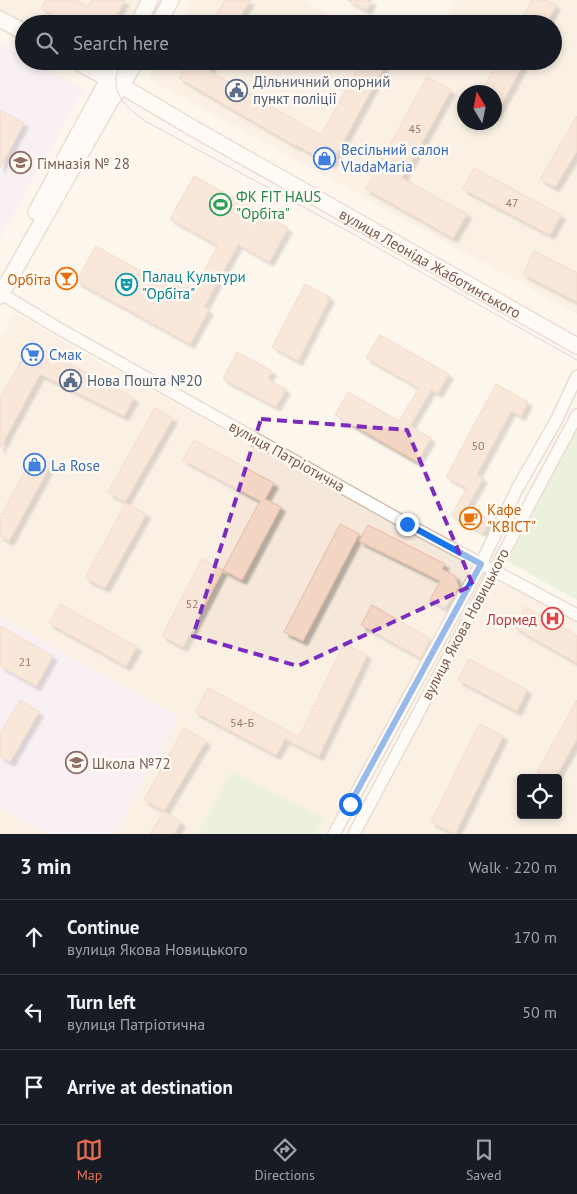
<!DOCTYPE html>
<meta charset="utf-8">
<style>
body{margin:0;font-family:"PT Sans",sans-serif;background:#20242c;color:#f1f3f6}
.controls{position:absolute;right:15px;bottom:15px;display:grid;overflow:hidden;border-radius:5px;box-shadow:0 2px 8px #0003}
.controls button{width:45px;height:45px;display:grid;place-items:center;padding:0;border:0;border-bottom:1px solid #363941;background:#171b24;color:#f1f3f6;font:25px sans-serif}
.compass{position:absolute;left:457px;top:85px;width:45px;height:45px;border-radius:50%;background:#171b24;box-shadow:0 2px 8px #0003;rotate:350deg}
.stop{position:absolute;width:15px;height:15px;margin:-11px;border:4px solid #1a73e8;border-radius:50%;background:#fff}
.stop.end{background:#1a73e8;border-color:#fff;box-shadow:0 1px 5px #0008}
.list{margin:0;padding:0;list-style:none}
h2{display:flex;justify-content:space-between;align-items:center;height:65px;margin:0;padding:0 20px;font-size:21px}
h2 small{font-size:16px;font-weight:400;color:#9ea1a6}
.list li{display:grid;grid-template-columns:32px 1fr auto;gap:15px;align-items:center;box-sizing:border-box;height:75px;padding:0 20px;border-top:1px solid #363941}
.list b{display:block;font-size:19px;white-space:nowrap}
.list p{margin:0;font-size:16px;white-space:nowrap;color:#9ea1a6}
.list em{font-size:16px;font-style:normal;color:#9ea1a6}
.icon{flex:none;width:28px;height:28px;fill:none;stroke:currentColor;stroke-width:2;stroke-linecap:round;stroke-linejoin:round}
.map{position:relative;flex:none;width:577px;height:834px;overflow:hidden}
.search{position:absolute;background:#171b24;box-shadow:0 2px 8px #0003;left:15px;right:15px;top:15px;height:55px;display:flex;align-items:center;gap:12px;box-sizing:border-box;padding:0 18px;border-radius:28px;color:#9ea1a6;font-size:19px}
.sheet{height:290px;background:#171b24}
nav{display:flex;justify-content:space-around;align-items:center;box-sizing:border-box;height:70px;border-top:1px solid #363941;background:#171b24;font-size:14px;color:#9ea1a6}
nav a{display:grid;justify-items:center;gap:2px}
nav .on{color:#e76f51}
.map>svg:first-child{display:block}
.residential{fill:#f5e8da;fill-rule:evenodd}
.education{fill:#f3e8fa}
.green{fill:#d8ecc9}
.building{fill:#f3d5c3;stroke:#e6bba3;filter:url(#shadow)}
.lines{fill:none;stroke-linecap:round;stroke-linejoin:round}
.street-casing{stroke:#d1beb0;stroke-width:14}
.secondary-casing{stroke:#d6c0b0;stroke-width:18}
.street{stroke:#fff;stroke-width:11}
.secondary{stroke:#fff;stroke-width:15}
.tram{stroke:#b9a8c9;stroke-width:1}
.route{stroke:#1a73e8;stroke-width:6}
.marked{fill:none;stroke:#7b2cbf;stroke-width:4;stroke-dasharray:10 6;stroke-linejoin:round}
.labels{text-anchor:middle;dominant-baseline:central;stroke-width:5;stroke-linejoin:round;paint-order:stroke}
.number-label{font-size:12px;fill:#987a6a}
.service-label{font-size:15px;fill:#4e5e75;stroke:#fffaf3;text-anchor:start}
.shop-label{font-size:15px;fill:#366cbe;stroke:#fffaf3;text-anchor:start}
.education-label{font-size:15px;fill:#785e54;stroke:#fffaf3;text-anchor:start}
.leisure-label{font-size:15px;fill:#27864d;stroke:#fffaf3;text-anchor:start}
.street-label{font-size:15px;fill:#7a5c4d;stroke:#fffaf3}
.culture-label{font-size:15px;fill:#0d838f;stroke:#fffaf3;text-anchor:start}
.food-label{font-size:15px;fill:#c56008;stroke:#fffaf3;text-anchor:end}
.health-label{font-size:15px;fill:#be3a42;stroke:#fffaf3;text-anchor:end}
</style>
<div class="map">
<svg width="577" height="834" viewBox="0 0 577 834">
<defs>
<filter id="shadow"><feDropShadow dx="4.5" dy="4.5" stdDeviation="1" flood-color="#0004"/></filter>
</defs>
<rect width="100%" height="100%" fill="#fdf6ec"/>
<path class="residential" d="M0,0H144L131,24H24L0,11Z
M191,0H303L344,24H179Z
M456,0H577V314L149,79L159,61H410L419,67L423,61H553V24H443ZM464,92H494V122H464Z
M15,313L73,347L474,568L330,834H316L324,819L233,772L197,834H0V339Z
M494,575L577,622V834H356ZM521,778H558V815H521Z"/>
<path class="education" d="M0,44L24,56V61H33L84,89L0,238Z
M0,617L178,717L114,834H46L0,808Z"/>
<path class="green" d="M577,426V600L505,560Z
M232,771L324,819L316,834H197Z"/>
<path class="building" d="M46,0H76L88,7L92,0H125L112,24H68L41,8Z
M225,0H250L236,24H211Z
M347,0H372L367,10Z
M532,0H546L556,5L546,24H519Z
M189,61H214L209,71L321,135L362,61H387L331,164L296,145V146L179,78Z
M498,61H525L494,118V92H481Z
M427,77L451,90L402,178L467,214L453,238L366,189Z
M0,110L24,123L0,168Z
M577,116V151L555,187L540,179Z
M474,168L561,215L550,235L463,189Z
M194,176L288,228L269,262L238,244L204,307L209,310L190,344L76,281L96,246L171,288L177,278L195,288L218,245L170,219Z
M534,251L577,273V302L523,274Z
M305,284L330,297L298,361L272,347Z
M380,335L449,374L438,393L431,390L410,426L431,438L417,462L335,415L348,392L399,421L419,388L366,358Z
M31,344L134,398L124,416L40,374L0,448V398Z
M237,352L272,371L268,379L286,389L276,407L223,379Z
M496,384L528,402L521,416L511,411L477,474L483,478L467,507L490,520L483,533L451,515L467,488L446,477Z
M155,408L173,418L125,502L108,492Z
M194,440L274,483L265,499L281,507L242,580L223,570L260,501L183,460Z
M34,455L51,464L9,541L0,536V517Z
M126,503L146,514L105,588L85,578Z
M340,524L359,534L303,641L284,632Z
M368,525L445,564L442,569L455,576L459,587L445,608L430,600L440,581L359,541Z
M202,559L223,570L183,647L162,636Z
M60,604L137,647L126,666L49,623Z
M372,605L430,639L421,658L361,625Z
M525,607L577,636V663L514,627Z
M0,626L53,656L36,686L0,666Z
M344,644L367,655L319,756L285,739L276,755L195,712L208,688L299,737Z
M469,659L527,690L517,711L458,680Z
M20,700L39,712L10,762L0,756V734Z
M577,700V739L555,778H548L537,772Z
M479,724L503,736L455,834L431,822Z
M184,728L206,741L164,811L144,800Z
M164,811L181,822L174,834H150Z"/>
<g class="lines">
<defs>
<path id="street" d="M0,292L10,299L58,328L407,524L577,615
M334,834L481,564L517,489L556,421L577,376
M354,834L577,415"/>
<g id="secondary">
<path d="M0,19L24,32"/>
<path d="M138,24L150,0"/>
<path d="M158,24L171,0"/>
<path id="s1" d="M76,61L108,79L122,85L132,92L191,127L577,346"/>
<path d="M36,212L118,61"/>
<path d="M0,296L111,100L122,85L136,61"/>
</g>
</defs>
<use href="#street" class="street-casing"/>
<use href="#secondary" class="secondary-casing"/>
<use href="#street" class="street"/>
<use href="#secondary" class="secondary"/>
<path class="tram" d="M148,24L162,0
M122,61C119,67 116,74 116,80C115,99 132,111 145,121L355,235L577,360"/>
</g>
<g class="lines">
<path class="route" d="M350,804L481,564L407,524"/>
</g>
<path d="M0 0H577V834H0ZM261,419L407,430L473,585L298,666L193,636Z" fill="#fdf6ec" fill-opacity=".55" fill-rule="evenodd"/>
<path class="marked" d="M261,419L407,430L473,585L298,666L193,636Z"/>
<defs>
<symbol id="civic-ring" viewBox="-11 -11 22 22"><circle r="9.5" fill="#fffaf3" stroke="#5c6f8a" stroke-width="1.5"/><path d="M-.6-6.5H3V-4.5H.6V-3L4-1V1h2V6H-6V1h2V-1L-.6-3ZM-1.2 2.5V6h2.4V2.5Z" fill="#5c6f8a"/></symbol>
<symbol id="shop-ring" viewBox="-11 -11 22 22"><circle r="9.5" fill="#fffaf3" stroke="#3f7fe0" stroke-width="1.5"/><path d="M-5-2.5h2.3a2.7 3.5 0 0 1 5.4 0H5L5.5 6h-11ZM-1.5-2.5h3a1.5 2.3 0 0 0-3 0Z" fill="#3f7fe0"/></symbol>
<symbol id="school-ring" viewBox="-11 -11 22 22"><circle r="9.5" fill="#fffaf3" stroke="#8d6e63" stroke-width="1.5"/><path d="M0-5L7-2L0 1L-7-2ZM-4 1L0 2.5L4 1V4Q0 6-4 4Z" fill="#8d6e63"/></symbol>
<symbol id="stadium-ring" viewBox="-11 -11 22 22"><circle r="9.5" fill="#fffaf3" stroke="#2e9e5b" stroke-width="1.5"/><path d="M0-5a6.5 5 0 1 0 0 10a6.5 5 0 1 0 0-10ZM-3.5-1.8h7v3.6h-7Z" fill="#2e9e5b"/></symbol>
<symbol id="bar-ring" viewBox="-11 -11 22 22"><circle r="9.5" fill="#fffaf3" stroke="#e8710a" stroke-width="1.5"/><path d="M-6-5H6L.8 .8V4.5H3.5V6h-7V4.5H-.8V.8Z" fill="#e8710a"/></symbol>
<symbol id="theatre-ring" viewBox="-11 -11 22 22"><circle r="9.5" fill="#fffaf3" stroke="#0f9aa8" stroke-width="1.5"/><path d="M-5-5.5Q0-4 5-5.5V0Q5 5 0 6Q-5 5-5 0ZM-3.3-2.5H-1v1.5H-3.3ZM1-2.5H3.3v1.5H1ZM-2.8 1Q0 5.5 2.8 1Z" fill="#0f9aa8"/></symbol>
<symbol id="supermarket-ring" viewBox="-11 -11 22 22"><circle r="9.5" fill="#fffaf3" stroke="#3f7fe0" stroke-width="1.5"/><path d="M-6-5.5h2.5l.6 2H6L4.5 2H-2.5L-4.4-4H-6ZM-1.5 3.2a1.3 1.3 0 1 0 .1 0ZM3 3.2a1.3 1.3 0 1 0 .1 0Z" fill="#3f7fe0"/></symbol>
<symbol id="cafe-ring" viewBox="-11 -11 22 22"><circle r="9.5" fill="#fffaf3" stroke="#e8710a" stroke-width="1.5"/><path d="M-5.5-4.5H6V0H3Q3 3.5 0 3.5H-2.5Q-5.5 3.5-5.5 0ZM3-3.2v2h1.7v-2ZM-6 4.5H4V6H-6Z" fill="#e8710a"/></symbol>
<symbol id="hospital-ring" viewBox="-11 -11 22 22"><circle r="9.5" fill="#fffaf3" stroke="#e0444e" stroke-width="1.5"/><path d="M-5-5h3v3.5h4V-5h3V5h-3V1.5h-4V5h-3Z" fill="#e0444e"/></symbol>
</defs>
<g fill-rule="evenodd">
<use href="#civic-ring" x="224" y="78" width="25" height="25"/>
<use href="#shop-ring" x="312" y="146" width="25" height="25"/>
<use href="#school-ring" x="8" y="150" width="25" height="25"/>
<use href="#stadium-ring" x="208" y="192" width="25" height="25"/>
<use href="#bar-ring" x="54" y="266" width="25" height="25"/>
<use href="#theatre-ring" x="114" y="272" width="25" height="25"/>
<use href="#supermarket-ring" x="20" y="342" width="25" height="25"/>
<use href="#civic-ring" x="58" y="368" width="25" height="25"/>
<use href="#shop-ring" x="22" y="452" width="25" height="25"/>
<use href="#cafe-ring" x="458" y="506" width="25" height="25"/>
<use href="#hospital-ring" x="540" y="606" width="25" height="25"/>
<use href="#school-ring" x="64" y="750" width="25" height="25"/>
</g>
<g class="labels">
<g class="number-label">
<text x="415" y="128">45</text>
<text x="512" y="202">47</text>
<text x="478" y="445">50</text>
<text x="192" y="603">52</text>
<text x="25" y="661">21</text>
<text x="242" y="722">54-Б</text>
</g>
<g class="service-label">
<text x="253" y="81">Дільничний опорний<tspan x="253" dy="17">пункт поліції</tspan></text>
<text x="87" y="380">Нова Пошта №20</text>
</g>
<g class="shop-label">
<text x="341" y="149">Весільний салон<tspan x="341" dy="17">VladaMaria</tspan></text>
<text x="49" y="354">Смак</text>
<text x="51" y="465">La Rose</text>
</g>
<g class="education-label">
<text x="37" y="163">Гімназія № 28</text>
<text x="92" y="763">Школа №72</text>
</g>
<g class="leisure-label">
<text x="236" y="196">ФК FIT HAUS<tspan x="236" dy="17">"Орбіта"</tspan></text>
</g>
<g class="street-label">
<text stroke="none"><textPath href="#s1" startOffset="408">вулиця Леоніда Жаботинського</textPath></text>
<text transform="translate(287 456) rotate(29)">вулиця Патріотична</text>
<text transform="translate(465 624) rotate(-62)">вулиця Якова Новицького</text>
</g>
<g class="culture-label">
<text x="142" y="276">Палац Культури<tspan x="142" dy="17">"Орбіта"</tspan></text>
</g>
<g class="food-label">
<text x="51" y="279">Орбіта</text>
<text x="487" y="509" text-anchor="start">Кафе<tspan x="487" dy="17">"КВІСТ"</tspan></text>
</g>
<g class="health-label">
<text x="537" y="619">Лормед</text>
</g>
</g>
</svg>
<div class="controls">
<button><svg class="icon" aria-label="locate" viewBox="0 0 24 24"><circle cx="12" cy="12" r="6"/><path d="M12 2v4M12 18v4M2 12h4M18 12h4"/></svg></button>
</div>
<svg class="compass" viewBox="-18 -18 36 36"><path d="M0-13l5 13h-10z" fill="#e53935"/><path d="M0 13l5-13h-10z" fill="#9ea1a6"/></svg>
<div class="stop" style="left:350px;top:804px"></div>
<div class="stop end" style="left:407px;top:524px"></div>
<div class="search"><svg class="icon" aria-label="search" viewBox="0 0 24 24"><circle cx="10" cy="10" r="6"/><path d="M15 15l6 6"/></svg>Search here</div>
</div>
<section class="sheet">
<h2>3 min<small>Walk · 220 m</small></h2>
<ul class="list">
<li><svg class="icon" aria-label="ahead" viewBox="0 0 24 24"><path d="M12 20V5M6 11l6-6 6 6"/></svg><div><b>Continue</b><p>вулиця Якова Новицького</p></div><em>170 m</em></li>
<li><svg class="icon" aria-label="left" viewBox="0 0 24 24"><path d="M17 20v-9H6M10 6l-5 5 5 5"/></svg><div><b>Turn left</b><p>вулиця Патріотична</p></div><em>50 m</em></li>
<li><svg class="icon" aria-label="arrive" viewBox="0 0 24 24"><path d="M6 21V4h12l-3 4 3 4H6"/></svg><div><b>Arrive at destination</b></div></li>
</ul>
</section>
<nav>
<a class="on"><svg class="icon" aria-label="map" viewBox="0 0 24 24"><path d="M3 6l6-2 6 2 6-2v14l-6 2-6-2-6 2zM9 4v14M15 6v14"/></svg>Map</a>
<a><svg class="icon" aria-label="directions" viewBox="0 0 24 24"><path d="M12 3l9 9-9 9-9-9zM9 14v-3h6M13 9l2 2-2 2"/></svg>Directions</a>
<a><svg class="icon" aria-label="saved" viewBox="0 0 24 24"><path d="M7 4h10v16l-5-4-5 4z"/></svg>Saved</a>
</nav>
